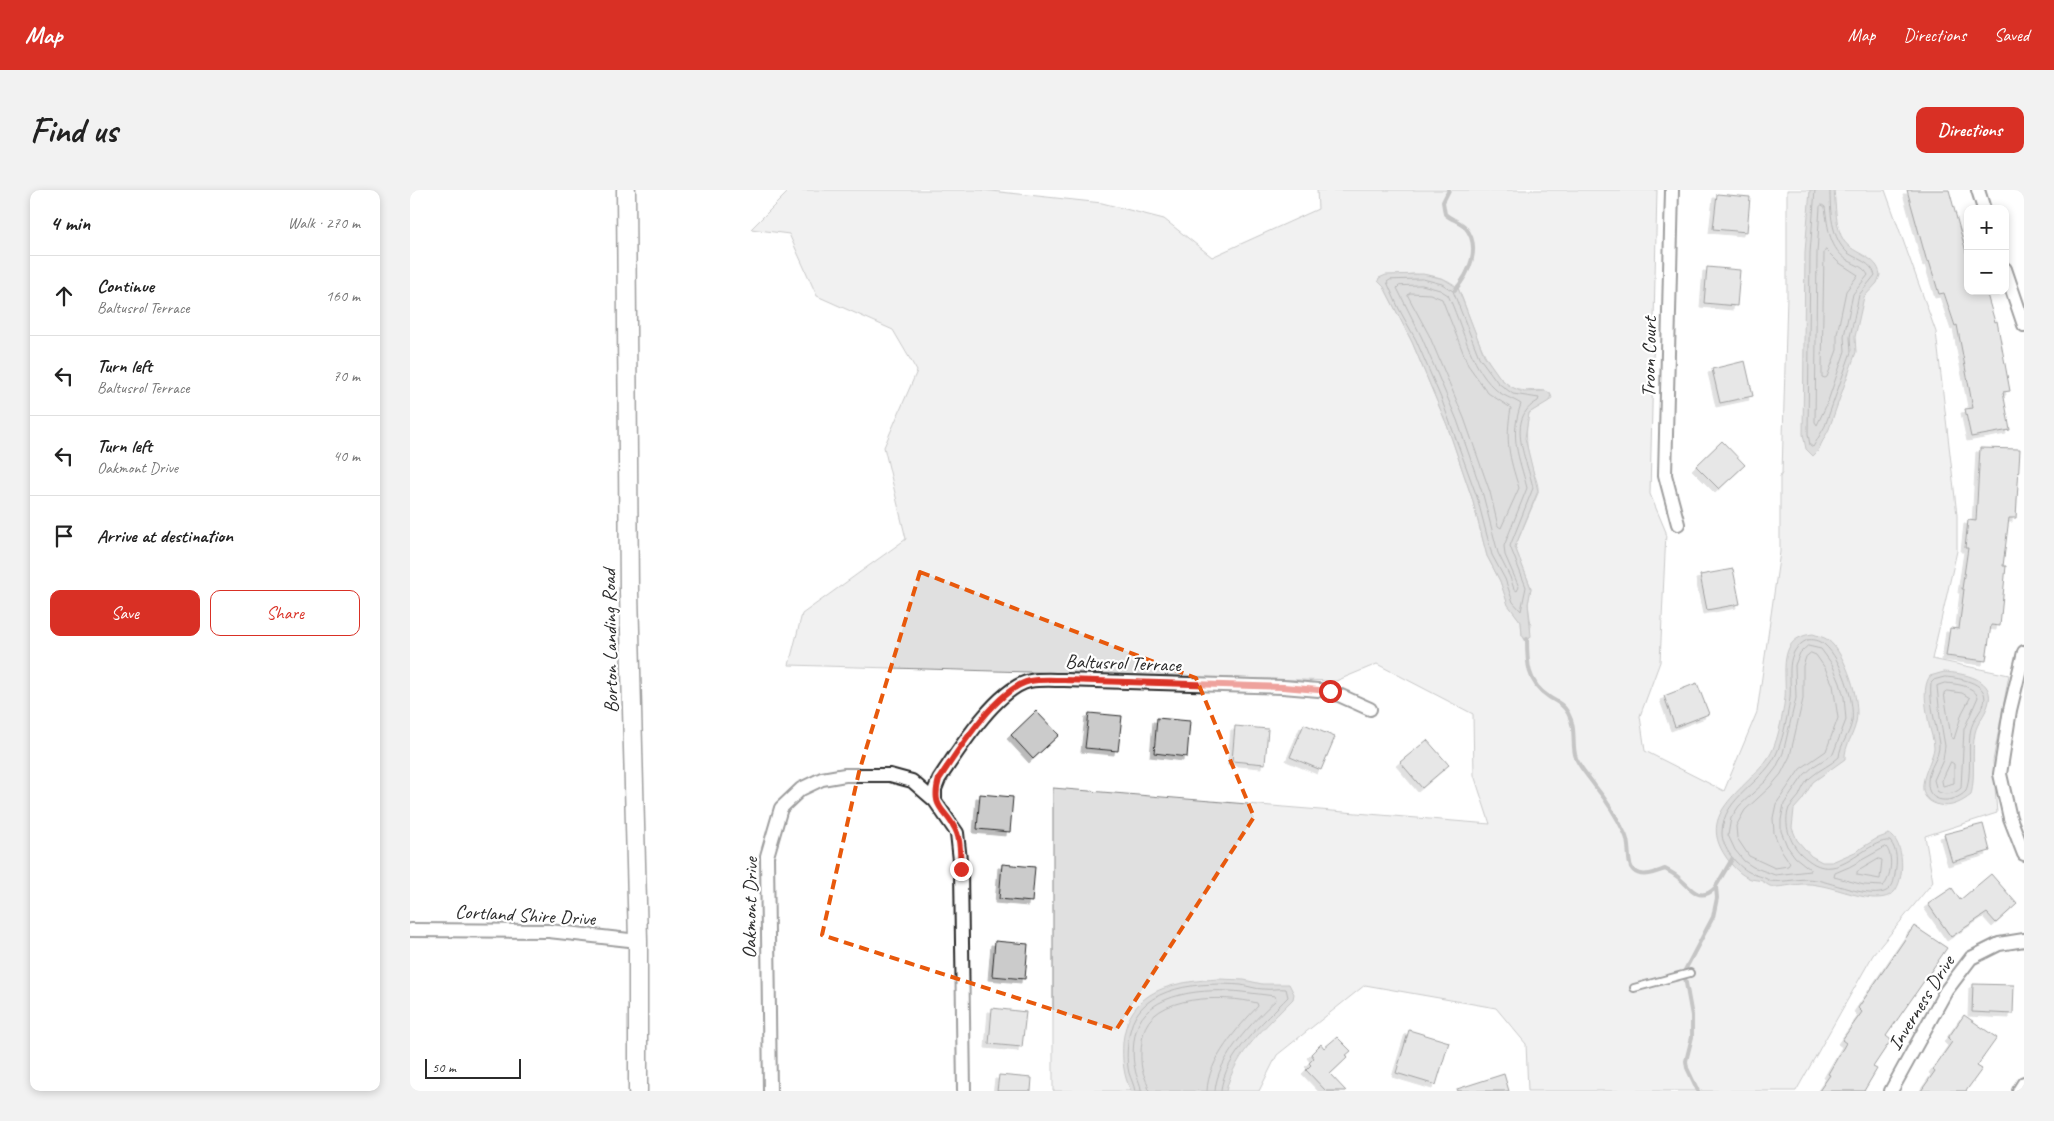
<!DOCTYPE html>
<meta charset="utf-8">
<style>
body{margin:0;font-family:Caveat,sans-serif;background:#f2f2f2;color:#222}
.controls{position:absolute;right:15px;top:15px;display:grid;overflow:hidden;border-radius:10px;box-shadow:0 2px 8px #0003}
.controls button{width:45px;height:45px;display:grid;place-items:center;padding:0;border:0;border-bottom:1px solid #e0e0e0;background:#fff;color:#222;font:25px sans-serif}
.scale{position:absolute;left:15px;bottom:12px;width:96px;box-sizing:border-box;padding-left:5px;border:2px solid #2b2b2b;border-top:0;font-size:14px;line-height:18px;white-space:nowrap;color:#2b2b2b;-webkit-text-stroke:4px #fff;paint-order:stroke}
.stop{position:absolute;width:15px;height:15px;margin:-11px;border:4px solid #d93025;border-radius:50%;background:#fff}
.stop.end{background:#d93025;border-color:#fff;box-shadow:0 1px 5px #0008}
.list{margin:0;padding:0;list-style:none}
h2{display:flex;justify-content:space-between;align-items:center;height:65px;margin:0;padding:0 20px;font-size:21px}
h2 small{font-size:16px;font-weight:400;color:#767676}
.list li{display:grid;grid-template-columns:32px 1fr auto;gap:15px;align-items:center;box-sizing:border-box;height:80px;padding:0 20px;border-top:1px solid #e0e0e0}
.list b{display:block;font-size:19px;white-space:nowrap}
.list p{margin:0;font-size:16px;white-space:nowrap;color:#767676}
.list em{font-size:16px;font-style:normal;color:#767676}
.actions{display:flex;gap:10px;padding:15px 20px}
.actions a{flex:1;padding:11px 0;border:1px solid #d93025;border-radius:10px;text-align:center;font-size:18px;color:#d93025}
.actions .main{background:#d93025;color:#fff}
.icon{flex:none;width:28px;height:28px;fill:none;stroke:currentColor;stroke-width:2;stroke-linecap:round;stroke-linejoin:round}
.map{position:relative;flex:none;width:1614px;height:901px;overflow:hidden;border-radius:10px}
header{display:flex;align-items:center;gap:30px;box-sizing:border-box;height:70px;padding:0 25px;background:#d93025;color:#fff}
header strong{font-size:24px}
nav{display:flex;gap:28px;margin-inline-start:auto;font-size:18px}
.intro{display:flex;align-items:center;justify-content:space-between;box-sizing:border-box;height:120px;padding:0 30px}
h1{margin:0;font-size:35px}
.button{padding:12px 22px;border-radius:10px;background:#d93025;color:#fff;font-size:18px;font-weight:700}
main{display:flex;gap:30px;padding:0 30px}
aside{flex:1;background:#fff;border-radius:10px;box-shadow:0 2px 8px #0003}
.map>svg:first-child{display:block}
.green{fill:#e0e0e0;stroke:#868686;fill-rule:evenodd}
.water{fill:#b6b6b6;stroke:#7e7e7e}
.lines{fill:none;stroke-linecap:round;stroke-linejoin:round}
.shore{stroke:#636363;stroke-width:1}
.stream{stroke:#7e7e7e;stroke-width:4}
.building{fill:#cbcbcb;stroke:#2b2b2b;filter:url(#shadow)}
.lane-casing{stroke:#2b2b2b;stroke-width:10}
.street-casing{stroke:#2b2b2b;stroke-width:16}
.secondary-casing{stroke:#2b2b2b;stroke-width:21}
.lane{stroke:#fff;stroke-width:6}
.street{stroke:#fff;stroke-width:12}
.secondary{stroke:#fff;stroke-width:18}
.route{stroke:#d93025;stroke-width:6}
.marked{fill:none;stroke:#e8590c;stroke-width:4;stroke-dasharray:10 6;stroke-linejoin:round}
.labels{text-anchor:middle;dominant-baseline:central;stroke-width:4.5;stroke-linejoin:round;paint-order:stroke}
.street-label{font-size:20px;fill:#2b2b2b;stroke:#fff}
</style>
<header>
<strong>Map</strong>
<nav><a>Map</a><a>Directions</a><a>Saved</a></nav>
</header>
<div class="intro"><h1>Find us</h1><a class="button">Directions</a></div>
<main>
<aside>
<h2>4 min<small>Walk · 270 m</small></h2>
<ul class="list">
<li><svg class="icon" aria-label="ahead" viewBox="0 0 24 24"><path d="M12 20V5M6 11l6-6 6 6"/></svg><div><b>Continue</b><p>Baltusrol Terrace</p></div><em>160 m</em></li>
<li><svg class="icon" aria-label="left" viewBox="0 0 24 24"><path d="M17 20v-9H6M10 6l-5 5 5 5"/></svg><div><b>Turn left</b><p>Baltusrol Terrace</p></div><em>70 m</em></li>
<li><svg class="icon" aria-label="left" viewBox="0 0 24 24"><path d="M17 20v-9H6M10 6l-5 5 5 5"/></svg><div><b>Turn left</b><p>Oakmont Drive</p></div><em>40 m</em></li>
<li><svg class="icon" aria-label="arrive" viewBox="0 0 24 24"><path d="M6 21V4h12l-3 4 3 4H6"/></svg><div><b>Arrive at destination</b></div></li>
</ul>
<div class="actions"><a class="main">Save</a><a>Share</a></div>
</aside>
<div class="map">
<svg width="1614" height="901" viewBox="0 0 1614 901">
<defs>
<filter id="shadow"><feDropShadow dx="-4" dy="4" stdDeviation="0" flood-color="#0004"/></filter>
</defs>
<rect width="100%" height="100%" fill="#fff"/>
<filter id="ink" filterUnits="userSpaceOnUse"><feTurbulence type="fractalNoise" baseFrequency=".02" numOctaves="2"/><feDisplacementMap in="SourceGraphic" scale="10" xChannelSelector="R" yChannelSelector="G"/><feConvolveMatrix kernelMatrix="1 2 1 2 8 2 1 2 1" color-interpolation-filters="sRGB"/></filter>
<g filter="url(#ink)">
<path class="green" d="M380,0H572L692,13L754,29L802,67L908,19L907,0H1247L1240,304L1256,342L1250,472L1230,526L1235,561L1314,601L1347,522L1370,362V287L1372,283L1377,106V0H1475L1526,142L1547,325V361L1522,469L1599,485L1583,571L1587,623L1515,646L1523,692L1463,765L1386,901H1118L1116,854L1086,818L955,795L867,865L849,901H643V598L1080,634L1064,585L1063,524L967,474L926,491L379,475L392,424L496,349L474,257L507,181L483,140L407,106L379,44L341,39ZM1003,84C1019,85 1036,86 1048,98C1061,127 1074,183 1103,198C1115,204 1130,197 1140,203L1142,208L1119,223C1115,241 1116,258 1121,276C1124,285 1129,293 1128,303L1105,357L1121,398L1118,414L1121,436L1116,452L1112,445L1111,432L1098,414L1090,391L1077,366L1062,308L1037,235L1002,152L972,93V87Z"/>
<path class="water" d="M1400,0H1424C1426,16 1425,37 1434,51C1444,65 1468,66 1470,85L1467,93L1454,107L1445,147L1446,162L1419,239L1407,262L1403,266L1396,259L1393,244L1395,62Z
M1013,84L1034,89L1048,98L1074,165L1091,189L1100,196L1112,202L1136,201L1141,205L1139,211L1119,223L1115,248L1128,301L1105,357L1121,398L1118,414L1121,446L1117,452L1112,445L1111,432L1098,415L1090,391L1077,366L1062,308L1037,235L1002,152L974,97L968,91L969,88L976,85Z
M1403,444C1408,446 1414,447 1418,450C1436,464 1451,511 1446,532C1444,545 1434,556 1435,569L1403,592L1392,610L1384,619L1382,638L1387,650L1401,666L1412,672H1422L1445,662L1466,649L1479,644C1495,652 1495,690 1484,702C1478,708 1470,708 1463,708C1443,706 1426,698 1407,695C1393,692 1380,696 1366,697C1359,697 1357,694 1352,691C1349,690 1345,690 1341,689C1330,685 1322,676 1316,667C1282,618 1347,596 1363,559C1369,544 1373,524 1375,508C1377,483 1366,447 1403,444Z
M1534,482C1553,483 1587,489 1578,515C1575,525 1567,533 1565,543C1561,563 1566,585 1561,605C1552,612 1541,618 1529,615C1497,606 1522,575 1524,558C1524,551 1521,543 1519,535C1517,521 1511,499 1520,486Z
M809,789L834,790L852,794H879L884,804L883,809C857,836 825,862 816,901H721C713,885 712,869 713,852C719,798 764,792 809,789Z"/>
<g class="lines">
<path class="shore" d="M1405,0L1400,63L1398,244L1400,255L1403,257L1415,236L1441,162L1440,147L1449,105L1465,85C1461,72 1448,70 1438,63C1421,49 1420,20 1420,0
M1412,15L1415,17C1418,38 1419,59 1439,71C1446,75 1454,77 1458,85L1443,104L1434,146L1435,161L1417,214L1407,235L1405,232L1407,63L1410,17Z
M1416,60L1428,72L1448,85L1436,101L1427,144V160L1417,187L1415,188L1412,187V180L1414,63Z
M1013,89L1032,94L1043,101L1069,167L1088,193L1103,204L1129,208L1128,211C1094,229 1118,271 1123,298L1100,356L1116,397L1111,421L1103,412L1095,389L1082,365L1067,307L1031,208L1006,150L989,119L977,92L980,90Z
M1012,95L1030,100L1038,105C1052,134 1060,176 1084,198C1092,206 1102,208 1111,214C1099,248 1109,266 1117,298L1094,356L1095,365L1109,397L1107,401L1104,399L1100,387L1088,363L1073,305L1047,230L1012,148L987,98L989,96Z
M1000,103L1020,104L1032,109L1058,175L1078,203L1101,218C1095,252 1099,266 1109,298L1091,338L1088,336L1080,302L1054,228L1019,145L998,106Z
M1397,450C1403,449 1410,450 1415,455C1431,469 1445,510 1442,531C1440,544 1430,554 1429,567C1421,575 1410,579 1401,587C1395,592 1392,599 1389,606C1386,610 1382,614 1379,618C1373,634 1380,653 1391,664C1400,672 1409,679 1422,677C1441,675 1463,649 1480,651C1488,661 1487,672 1485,684C1484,689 1484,694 1480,698C1468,713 1422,692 1406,690C1391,687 1375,693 1360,691C1353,686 1346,686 1339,682C1327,676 1312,658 1312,643C1312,606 1356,593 1368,560C1374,544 1378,524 1380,508C1382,486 1373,462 1397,450Z
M1398,456L1411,459L1422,474L1430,493L1434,507L1436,530L1423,564L1404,576L1394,585L1374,614L1371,630V641L1377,656L1385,667L1400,679V681L1365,685L1343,677L1334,671L1325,660L1318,645L1321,628L1329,616L1356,591L1366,578L1373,563L1386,508L1385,475L1390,463Z
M1401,463L1406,465L1415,478L1423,495L1428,528L1416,561L1390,579L1366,614L1363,628L1364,643L1370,658L1380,673L1378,676L1365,678L1339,666L1327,648L1326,636L1335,620L1360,597L1371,584L1380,566L1393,509V476L1396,467Z
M1535,487C1550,488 1583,493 1573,516C1568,525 1561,533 1560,544C1558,562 1562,583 1556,601C1544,614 1516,615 1518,591C1518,578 1530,568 1529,554C1526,534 1519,514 1521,493L1524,490Z
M1535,493C1546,494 1563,495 1568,507L1554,539L1551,598C1545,604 1534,606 1527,601L1524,590L1533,570L1535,556L1530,527L1527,496Z
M1537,501L1552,503L1560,508L1552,523L1544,549L1541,547L1534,503Z
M1541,572L1544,574V593L1533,596L1532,591Z
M1476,657C1484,665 1481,689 1473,696L1454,695L1424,687L1425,683L1439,677Z
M1469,669L1472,670L1470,689L1447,685V682Z
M725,901C724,895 721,889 719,883C716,870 717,854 720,841C730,794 794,792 831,795C838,796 846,799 853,799C861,800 869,798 876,799L878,807C855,831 814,865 811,901
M731,901C731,893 726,887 725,879C722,868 723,852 726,841C736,801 798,798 832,802C843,803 854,805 865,806L866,810C843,831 807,868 805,901
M739,901C738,893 734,887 732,879C730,868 731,856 733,845C741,803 816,805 847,813L848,816C828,838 798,869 797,901"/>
<path class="stream" d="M1039,0L1033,12L1035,24C1041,30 1050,31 1055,37C1072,57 1059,84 1045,100
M1117,449C1117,472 1117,493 1139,507C1147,512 1153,514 1158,523C1167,539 1161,554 1166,568C1170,578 1179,587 1185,596C1197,611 1207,627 1215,644C1221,655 1216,673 1223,680C1232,689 1246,682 1255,679C1260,682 1265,684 1269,688C1280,697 1289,714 1305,698L1322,669
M1288,901L1277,878L1276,871L1282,847V826L1274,782L1303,727L1307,708L1306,697"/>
</g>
<path class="building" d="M1497,0H1539L1558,69V101H1576L1585,132L1587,131L1600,201L1593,202L1600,240L1561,247L1555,219L1563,218L1547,135L1545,136L1534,103L1529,104L1519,71L1517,72Z
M1307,4L1340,7L1337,42L1303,39Z
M1297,77L1330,80L1327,116L1294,113Z
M1335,171L1343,206L1310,213L1302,179Z
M1312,251L1335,275L1309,299L1286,276Z
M1570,258L1610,259L1606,328H1599L1593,376H1596L1590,436L1581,435L1576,471L1536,466L1540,438L1549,439L1554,399H1552L1558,358H1555L1558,330L1566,331Z
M1323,379L1330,414L1297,420L1290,385Z
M1287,493L1299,524L1265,537L1254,506Z
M626,521L649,545L623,569L601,545Z
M679,523L712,526L708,561L675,558Z
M747,528L780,531L777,567L744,563Z
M894,534L925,547L911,580L880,567Z
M825,536L858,539L855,574L822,571Z
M1017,550L1039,575L1012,598L990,572Z
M570,604L603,607L600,642L567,639Z
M1573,634L1580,661L1542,672L1534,644Z
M592,674L625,677L622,712L589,709Z
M1581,684L1607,714L1586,733L1577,723L1541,747L1518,714L1542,698L1550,710Z
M1504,736L1537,758L1476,846L1481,850L1463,877L1467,879L1454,901H1409L1420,885L1418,884L1436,853L1432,850L1452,822L1448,818Z
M585,751L618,754L615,789L582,786Z
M1563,794L1604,795L1603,824L1562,822Z
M582,818L616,822L612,857L579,854Z
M1554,825L1587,848L1567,876L1572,879L1556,901H1511L1525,881L1523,879L1542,852L1538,848Z
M999,840L1039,852L1026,895L986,883Z
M927,847L941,861L935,866L937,868L920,884L936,901H916L896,880L901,875L899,873L904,868L901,864L911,854L914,858Z
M1094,884L1099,901H1048L1047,899Z
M589,885L622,888L621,901H587Z"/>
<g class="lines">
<defs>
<path id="lane" d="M1224,798L1280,783"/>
<path id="street" d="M1262,0L1255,285L1268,334
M1568,0L1574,19
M1595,79L1614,135
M1614,462L1600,520L1590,584L1600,628L1614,664
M525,611V599L529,589C547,562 587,498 620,491C630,489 643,490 654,490L873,497L920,501L960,519
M0,740L139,741L228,751
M360,901L357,666L371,618L391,599L412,589L435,585H480L502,591L525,611L547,643L551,679L554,901
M1481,901L1536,801L1561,768L1589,754L1614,750
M1609,901L1614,893"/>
<path id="secondary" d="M216,0L219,402L228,751V901"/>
</defs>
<use href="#lane" class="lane-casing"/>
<use href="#street" class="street-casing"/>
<use href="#secondary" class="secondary-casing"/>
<use href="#lane" class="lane"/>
<use href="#street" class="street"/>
<use href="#secondary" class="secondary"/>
</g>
</g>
<g class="lines" filter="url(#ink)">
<path class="route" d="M551,679C550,668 551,652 547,643C537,618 520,621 529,589C547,562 587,498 620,491C630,489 643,490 654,490L873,497L920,501"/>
</g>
<path d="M0 0H1614V901H0ZM510,382L786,488L844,627L706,840L412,745L449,582Z" fill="#fff" fill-opacity=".55" fill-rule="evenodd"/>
<path class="marked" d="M510,382L786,488L844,627L706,840L412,745L449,582Z"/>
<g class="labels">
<g class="street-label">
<text transform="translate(1239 167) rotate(-89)">Troon Court</text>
<text transform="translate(200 451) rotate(-91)">Borton Landing Road</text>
<text transform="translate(713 473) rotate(2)">Baltusrol Terrace</text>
<text transform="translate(340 718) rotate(-89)">Oakmont Drive</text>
<text transform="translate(115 725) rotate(3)">Cortland Shire Drive</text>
<text transform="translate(1511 813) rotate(-58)">Inverness Drive</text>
</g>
</g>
</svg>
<div class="controls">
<button>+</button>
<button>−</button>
</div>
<div class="scale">50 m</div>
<div class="stop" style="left:920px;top:501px"></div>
<div class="stop end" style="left:551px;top:679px"></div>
</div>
</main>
